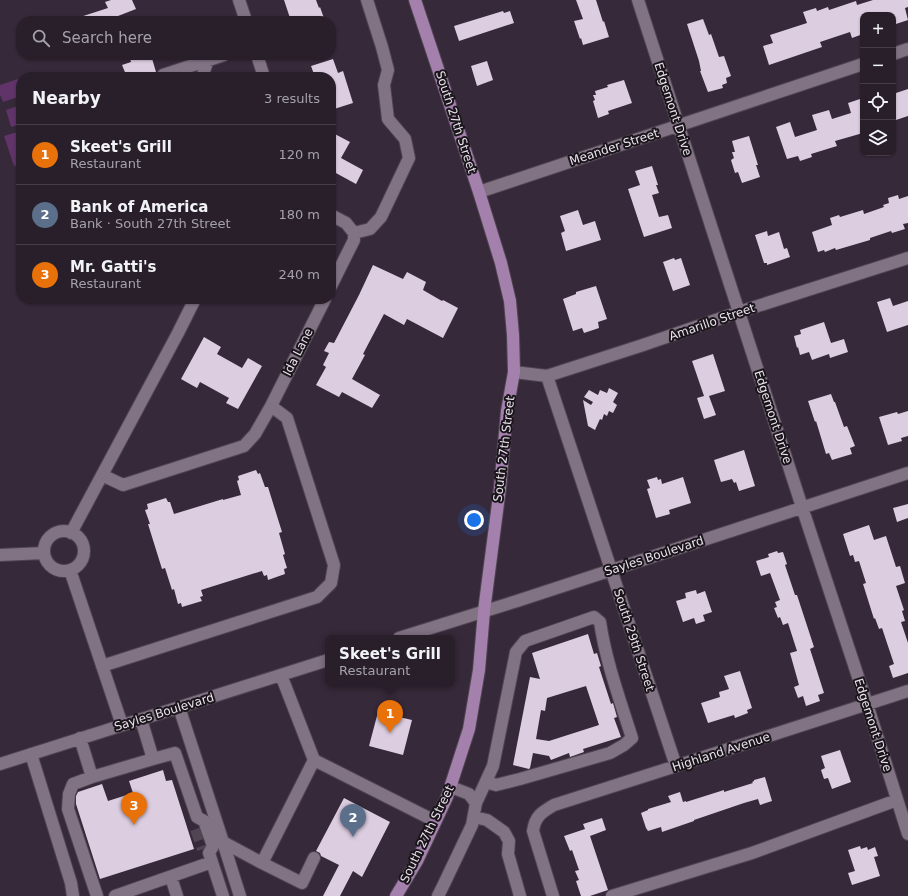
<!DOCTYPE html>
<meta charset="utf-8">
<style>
body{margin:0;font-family:"DejaVu Sans",sans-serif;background:#342c37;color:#f1f3f6}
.controls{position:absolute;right:12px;top:12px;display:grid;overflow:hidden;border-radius:8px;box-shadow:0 1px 3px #0004}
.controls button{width:36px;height:36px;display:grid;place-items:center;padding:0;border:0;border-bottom:1px solid #443d47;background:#281f2b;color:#f1f3f6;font:20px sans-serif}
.you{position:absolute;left:474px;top:520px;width:14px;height:14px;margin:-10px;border:3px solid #fff;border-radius:50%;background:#1a73e8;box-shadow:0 0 0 6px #1a73e833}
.badge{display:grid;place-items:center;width:26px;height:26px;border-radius:50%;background:#bcbf44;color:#fff;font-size:13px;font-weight:700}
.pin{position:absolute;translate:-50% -33px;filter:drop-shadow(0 1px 2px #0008)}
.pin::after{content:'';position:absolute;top:21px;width:14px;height:12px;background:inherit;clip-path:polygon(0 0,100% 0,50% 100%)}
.popup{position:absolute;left:325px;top:635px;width:130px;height:52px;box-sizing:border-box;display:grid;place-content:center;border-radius:8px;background:#281f2b;filter:drop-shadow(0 1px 3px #0005);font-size:13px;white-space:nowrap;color:#a5a2a9}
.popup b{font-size:15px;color:#f1f3f6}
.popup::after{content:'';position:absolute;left:50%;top:100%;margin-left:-8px;border:8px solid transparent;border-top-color:#281f2b}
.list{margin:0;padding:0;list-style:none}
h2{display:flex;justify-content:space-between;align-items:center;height:52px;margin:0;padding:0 16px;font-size:17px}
h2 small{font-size:13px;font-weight:400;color:#a5a2a9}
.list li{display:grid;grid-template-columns:26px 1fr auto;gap:12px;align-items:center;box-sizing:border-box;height:60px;padding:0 16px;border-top:1px solid #443d47}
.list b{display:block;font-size:15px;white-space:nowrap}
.list p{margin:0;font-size:13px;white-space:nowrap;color:#a5a2a9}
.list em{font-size:13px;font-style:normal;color:#a5a2a9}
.icon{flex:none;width:22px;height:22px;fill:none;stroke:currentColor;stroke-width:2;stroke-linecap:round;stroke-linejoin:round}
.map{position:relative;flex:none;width:908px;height:896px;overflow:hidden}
.search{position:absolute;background:#281f2b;box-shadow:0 1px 3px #0004;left:16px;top:16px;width:320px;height:44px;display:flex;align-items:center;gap:10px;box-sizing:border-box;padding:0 14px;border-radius:16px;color:#a5a2a9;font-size:15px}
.panel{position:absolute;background:#281f2b;box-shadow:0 1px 3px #0004;left:16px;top:72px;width:320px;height:232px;border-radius:16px}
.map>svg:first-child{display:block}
.green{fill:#603369}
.building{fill:#ddcde1;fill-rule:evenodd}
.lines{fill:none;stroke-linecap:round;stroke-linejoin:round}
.minor-tunnel{stroke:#514554;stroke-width:12;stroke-dasharray:12 6;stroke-linecap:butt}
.minor-casing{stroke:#4f4451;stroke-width:14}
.major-casing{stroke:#4f4451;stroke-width:14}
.minor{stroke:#817284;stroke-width:12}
.major{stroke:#a480ac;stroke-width:12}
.labels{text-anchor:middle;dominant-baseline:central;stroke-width:4;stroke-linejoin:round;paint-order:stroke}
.street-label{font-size:12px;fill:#e9e1eb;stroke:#1a141b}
</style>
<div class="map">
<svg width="908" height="896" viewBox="0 0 908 896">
<rect width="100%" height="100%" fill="#362939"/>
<path class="green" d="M21,78V96L3,102L0,95V85Z
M21,105V124L11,127L6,110Z
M21,131V164L14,166L4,136Z"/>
<path class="building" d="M111,0H132L136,9L118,16L119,18L112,21H74V19L108,8L105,2Z
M284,0H316L319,8L320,7L325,21H291Z
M576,0H596L603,22L604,21L609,37L583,45L581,38L580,39L574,21L583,19Z
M873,0H908V7L905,8L908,20L893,25V15H863V34L852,38L850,32L820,42L822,47L769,65L763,46L773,43L770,35L807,23L803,12L816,8L817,11L828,7L829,10L856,1L857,5Z
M503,11L504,13L510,11L514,23L459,41L454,26Z
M703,19L709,35L711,34L719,57L724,56L731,76L726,78L727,83L722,85L723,88L708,92L700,71H701L699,61L687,24Z
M129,55H151L156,72L149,74L150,77H127L122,65L131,62Z
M333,59L338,73L343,71L353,103L331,110V77H315L311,66Z
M487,61L493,80L477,86L471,66Z
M624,80L632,103L608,111L609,114L598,118L593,101L595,100L593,95H596L595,91L608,87L607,85Z
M908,89V116L893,121V94Z
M863,98V133L835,141L837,146L811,154L812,157L800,161L798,156L787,159L776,127L790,122L795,137L817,130L812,115L829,110L832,119L851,113L848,103Z
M331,132L350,142L341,158L363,170L356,184L334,172L331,177Z
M749,136L758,165H756L760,177L742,183L738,172L735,173L731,160L734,158L732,152H735L732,141Z
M652,166L658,185H656L659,193L652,195L659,217L668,215L672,228L644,237L628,189L640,185L635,171Z
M898,195L899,199L908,196V223L903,224L905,229L892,233L891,231L870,238V240L836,250L835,248L825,252L824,250L818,252L812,232L832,225L830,218L839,215L840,217L863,210L864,214L884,207L883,205L889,203L888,198Z
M578,210L583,225L595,221L601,240L566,251L561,233L565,231L560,216Z
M767,231L768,236L779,232L784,249L787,248L790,257L767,265V263H764L755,235Z
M674,258L675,260L681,258L690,285L673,291L663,262Z
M373,265L403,279L407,272L426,282L423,290L442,301L443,300L458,308L443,338L407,319L404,325L384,314L363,354L365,355L352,379L380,395L372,408L342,392L339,397L316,385L326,367L323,365L329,353L324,351L329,342L334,343L359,295Z
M596,286L607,319L598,322L599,328L584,333L582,328L573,331L563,299L576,294V292Z
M890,298L893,306L908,301V325L887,332L877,302Z
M824,322L831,343L844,339L848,352L830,358L829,354L812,360L809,352L800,355L798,347L797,348L794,336L801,334L800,330Z
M204,337L221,347L217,354L242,368L248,358L262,366L238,409L226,403L229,398L200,382L197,388L181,379Z
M713,354L725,391L709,396L716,415L704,419L697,398L704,396L692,361Z
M609,388L618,393L613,402L617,405L613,413L609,411L607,416L604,414L602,420L600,419L595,430L588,426L583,400L591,405L593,402L584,397L589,390L598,395L600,390L607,393Z
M831,394L834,402H835L844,427L847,426L855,446L850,448L852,454L832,460L829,453L826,454L816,421L815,422L808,401Z
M908,411V436L901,438L902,441L888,445L879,417L897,412L898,414Z
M744,450L755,486L739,491L736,482L734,483L732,479L721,482L714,460Z
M256,470L258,474L260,473L265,487H268L282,532L279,533L285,554L283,555L287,568L284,569L285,574L268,580L267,575L264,576L262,571L201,590L203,596L200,597L202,601L182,607L181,603L178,604L174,589L172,590L165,568L162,569L148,524H150L145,510L148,509L147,504L166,498L168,502H170L174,514L223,499V500L241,495L237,481L239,480L238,476Z
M657,477L658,480L661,479L662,484L683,477L691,503L669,510L670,514L656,518L647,489L650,488L647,480Z
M908,504V518L897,522L893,508Z
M869,525L874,540L886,536L896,567L900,566L905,583L896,586L904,610L902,611L905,621L901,622L908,643V673L893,678L889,666L894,664L882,628L879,629L875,618L874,619L863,584L866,583L859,561L855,562L853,555L850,556L843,534Z
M777,551L778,553L783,552L787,564L785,565L795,595H797L814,647L810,649L824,693L818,695L820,701L806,706L803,696L798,698L794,687L799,685L790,653L797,651L788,623L783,625L780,617L778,618L774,608L777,607L775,602L780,600L770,573L761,576L756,561L769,557L768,554Z
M696,590L697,594L705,591L712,612L703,615L705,621L696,624L694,618L683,622L676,601L686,598L685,593Z
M588,634L594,654L597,653L601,666L599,667L611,704L613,703L617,717L614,718L621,737L583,749L584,752L570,757L569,753L551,760L549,756L533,753L530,768L529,769L513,765L530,677L540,679L532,653ZM586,686L599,725L549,741L536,739L541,710L545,711L547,698Z
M740,671L752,708L747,710L748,713L735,718L734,715L708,723L701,703L720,697L719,692L729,689L724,676Z
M378,712L412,720L403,755L369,746Z
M840,750L851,782L832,789L828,778L824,779L821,770L825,768L821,756Z
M163,770L166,781L172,780L194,849L100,879L76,804V796L78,792L102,784L108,801L133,793L129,781Z
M765,777L772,801L760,805L758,799L744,803L694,820V821L662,832L661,827L648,831L646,828L641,813L648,810V809L671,802L668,796L680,792L683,802L686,801V802L724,790V792L753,783L752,782L754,781V780Z
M344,798L390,822L362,877L353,871L340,896H323L339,865L321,856L320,853L316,851Z
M602,818L606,830L590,836L608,890L590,896H581L576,881L579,880L575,871L579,870L572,850L570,851L564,836L585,829L583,824Z
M860,846L861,849L867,847L868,850L875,847L878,856L874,857L880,876L852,885L848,873L855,871L848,850Z"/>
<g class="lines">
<path class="minor-tunnel" d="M196,829L203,849"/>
<defs>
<path id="minor" d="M239,0L246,21
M638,0L802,507L867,704L908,834
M893,54L908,49
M257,55L264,77
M164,77L163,75L224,55
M202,77L208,60
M479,192L863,64
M331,215L346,223L354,233V240L331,286
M354,233L370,229L381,217L409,158L405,139L388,119L384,85L388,70L382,47L367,0
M514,372L547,376L643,345L739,312L908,258
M547,376L676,766
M102,475L123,485L244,446L255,434L271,406L325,299
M44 551a20 20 0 1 1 40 0a20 20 0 1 1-40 0Z
M71,533L178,333L195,299
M0,555L44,553
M70,570L122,725
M399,638L517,601L908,473
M102,666L317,597L331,583L334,565L287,418L271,406
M281,675L314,760L435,821
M179,707L223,842L262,863L314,760
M80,738L92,777L153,759L141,719
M31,754L71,883L73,896
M153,759L175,753L197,817L204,821L213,846L209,853L223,896
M0,764L328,660
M92,777L73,784L69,794L68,809L97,896
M476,803L493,766L516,652L525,641L594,617L600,622C606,662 620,700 632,738L624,745L610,753L520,779L496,785L486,782
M474,817L487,820L504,832L509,841L508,854L520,896
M223,842L240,896
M262,863L302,883L314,858
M171,877L177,896
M115,896L212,862
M438,896L443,886L472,825L476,803L469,794L451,787
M553,896L533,831C535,816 542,812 554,805L676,766L908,691
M612,896L752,853L897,800"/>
<path id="major" d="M396,896L417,861L447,797L469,729L479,670L484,611L500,488L507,411L514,372L513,335L510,301L501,263L479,192L415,0"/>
</defs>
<use href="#minor" class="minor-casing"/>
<use href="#major" class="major-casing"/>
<use href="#minor" class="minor"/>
<use href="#major" class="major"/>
</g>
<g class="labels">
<g class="street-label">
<text transform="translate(673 109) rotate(72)">Edgemont Drive</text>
<text transform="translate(456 122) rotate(72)">South 27th Street</text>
<text transform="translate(614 147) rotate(-18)">Meander Street</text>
<text transform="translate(712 322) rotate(-19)">Amarillo Street</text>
<text transform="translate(298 352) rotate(-63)">Ida Lane</text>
<text transform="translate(773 417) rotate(72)">Edgemont Drive</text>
<text transform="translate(504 449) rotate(-83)">South 27th Street</text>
<text transform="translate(654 556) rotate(-18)">Sayles Boulevard</text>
<text transform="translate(634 640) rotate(72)">South 29th Street</text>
<text transform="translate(164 712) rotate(-17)">Sayles Boulevard</text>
<text transform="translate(873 725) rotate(72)">Edgemont Drive</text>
<text transform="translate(721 752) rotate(-18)">Highland Avenue</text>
<text transform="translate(427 834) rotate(-64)">South 27th Street</text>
</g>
</g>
</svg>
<div class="controls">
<button>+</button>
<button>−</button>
<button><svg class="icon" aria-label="locate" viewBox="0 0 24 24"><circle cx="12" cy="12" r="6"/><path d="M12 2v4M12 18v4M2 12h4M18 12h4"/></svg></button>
<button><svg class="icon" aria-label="layers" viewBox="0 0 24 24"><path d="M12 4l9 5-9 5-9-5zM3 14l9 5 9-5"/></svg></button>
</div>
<div class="you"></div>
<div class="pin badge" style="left:390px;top:733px;background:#e8710a">1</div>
<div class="popup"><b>Skeet's Grill</b>Restaurant</div>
<div class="pin badge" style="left:353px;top:837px;background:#5c6f8a">2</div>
<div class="pin badge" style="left:134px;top:825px;background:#e8710a">3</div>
<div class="search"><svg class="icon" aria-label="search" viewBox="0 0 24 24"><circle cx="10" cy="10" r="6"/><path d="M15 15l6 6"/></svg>Search here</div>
<section class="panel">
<h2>Nearby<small>3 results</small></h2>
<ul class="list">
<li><span class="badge" style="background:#e8710a">1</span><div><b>Skeet's Grill</b><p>Restaurant</p></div><em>120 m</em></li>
<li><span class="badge" style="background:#5c6f8a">2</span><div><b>Bank of America</b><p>Bank · South 27th Street</p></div><em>180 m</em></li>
<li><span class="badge" style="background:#e8710a">3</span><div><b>Mr. Gatti's</b><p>Restaurant</p></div><em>240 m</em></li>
</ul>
</section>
</div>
